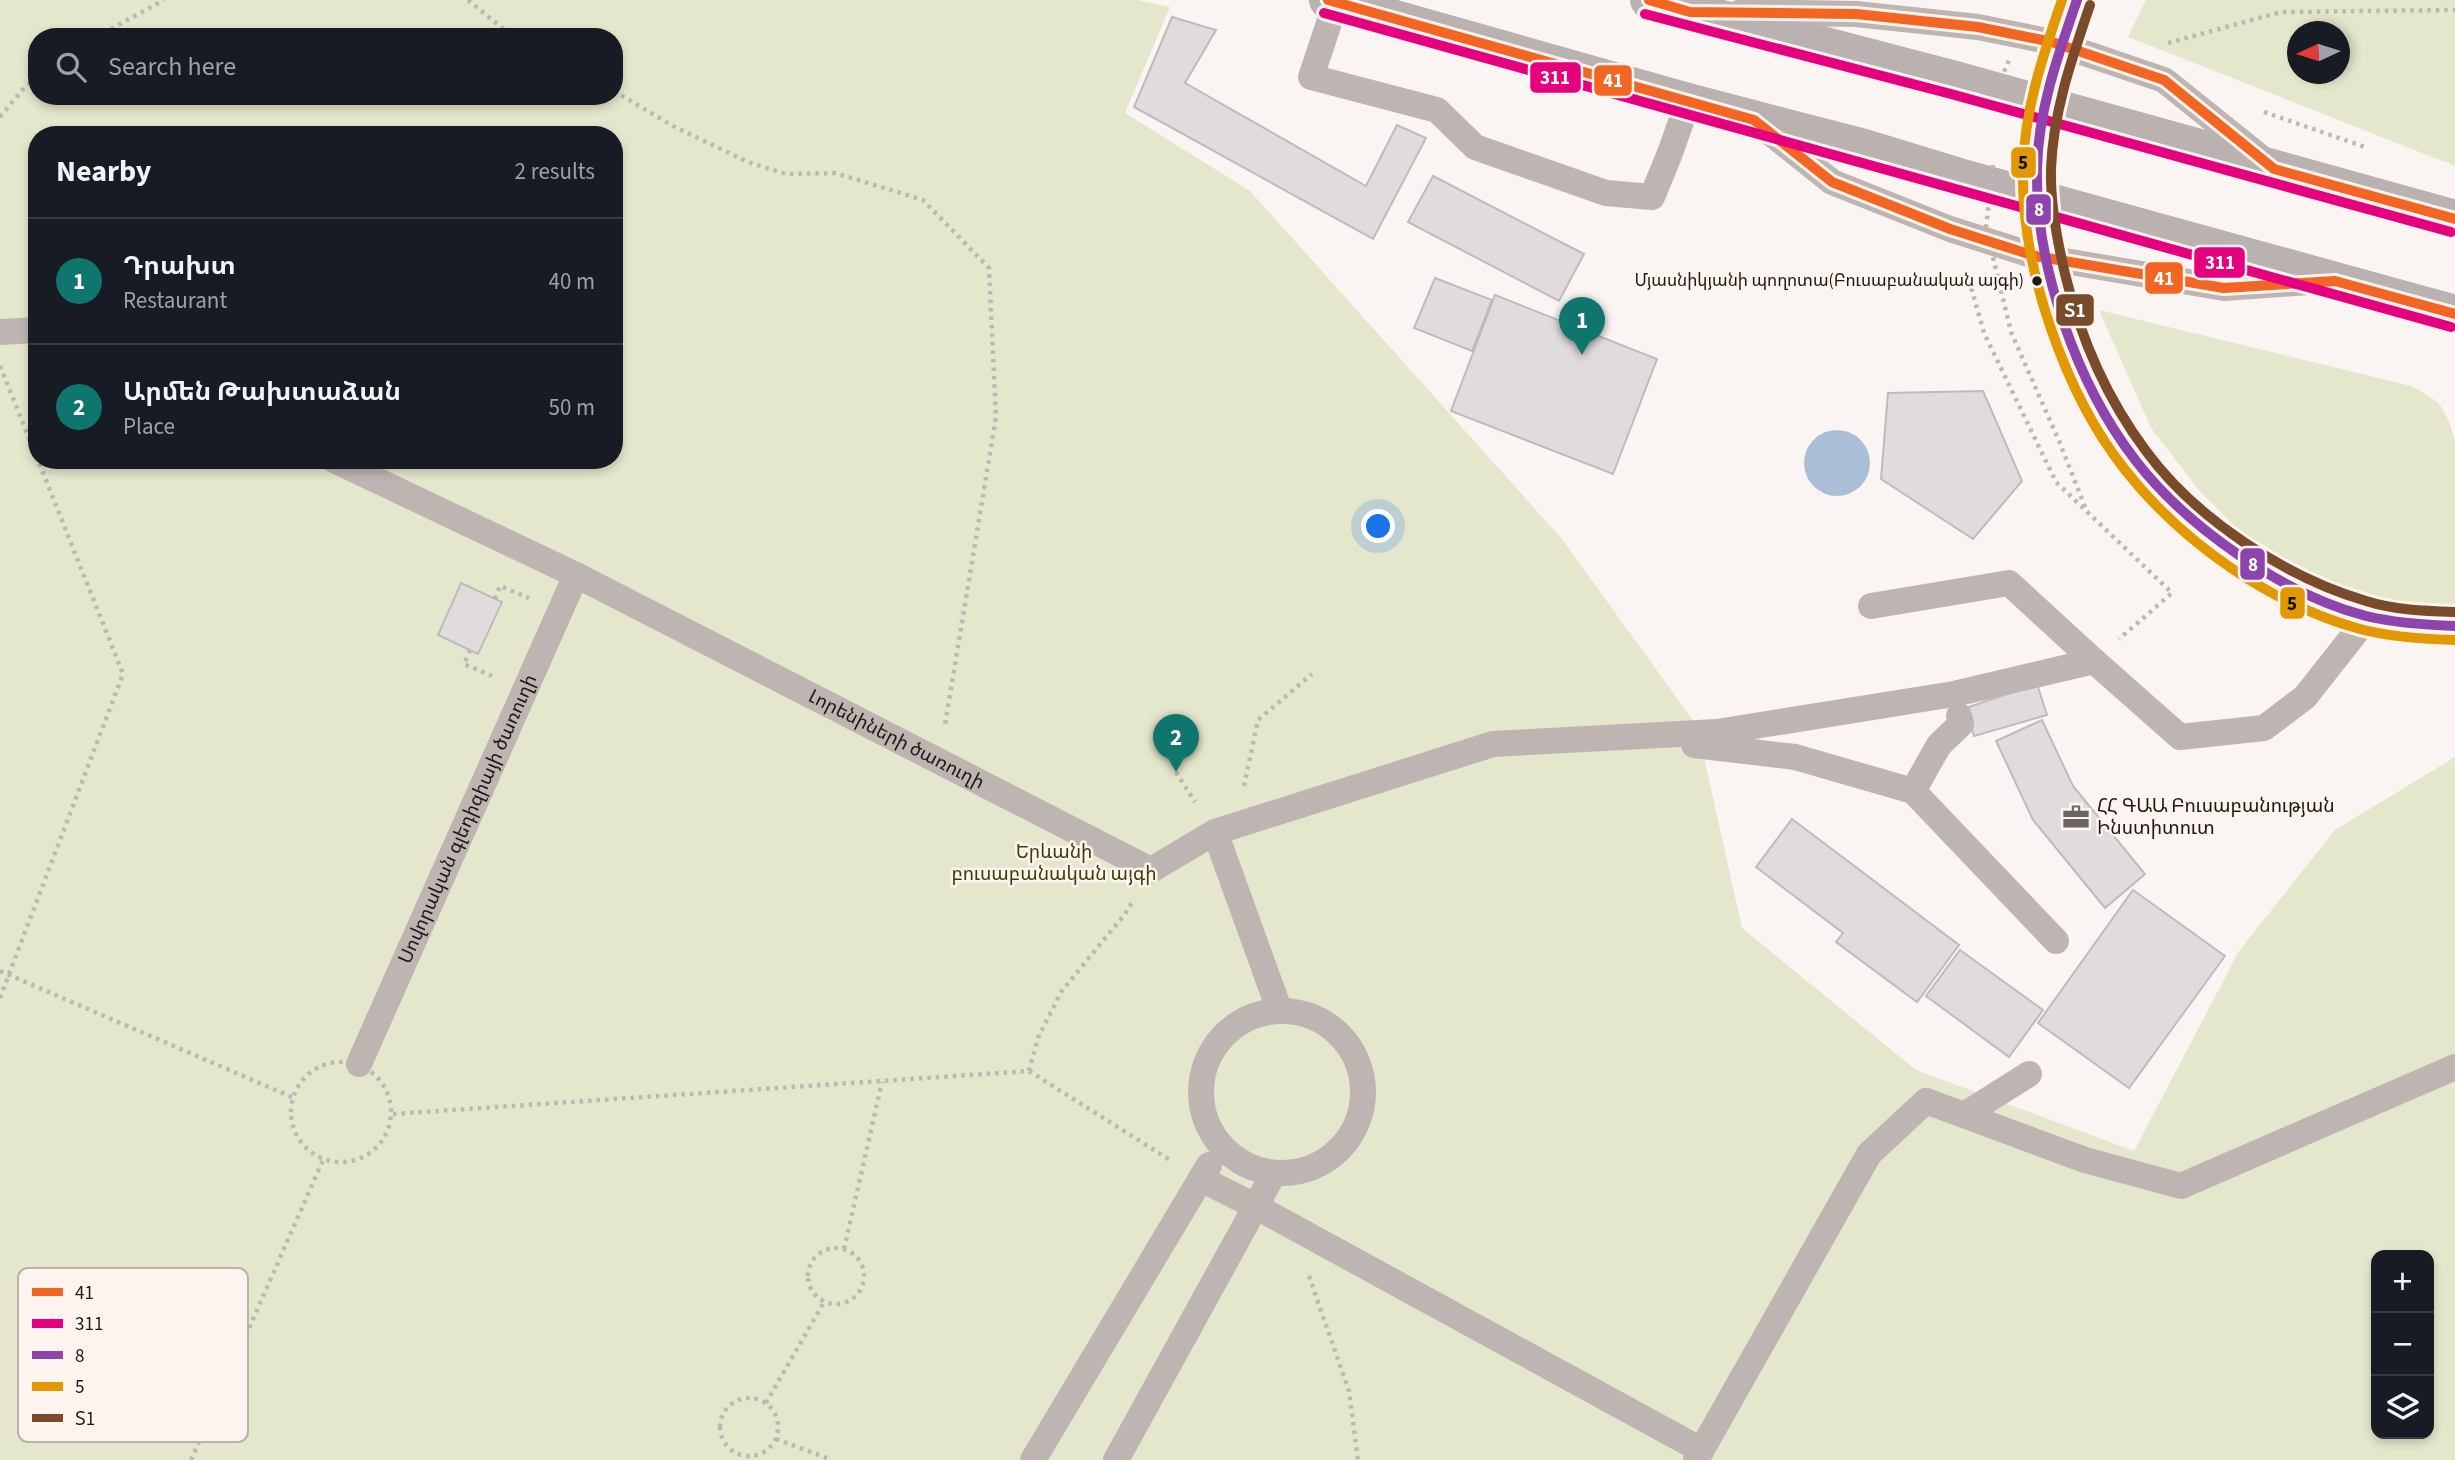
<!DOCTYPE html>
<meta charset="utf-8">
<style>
body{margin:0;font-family:"Source Sans 3","Noto Sans Armenian",sans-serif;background:#242831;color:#f1f3f6}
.controls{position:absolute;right:21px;bottom:21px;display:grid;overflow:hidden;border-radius:14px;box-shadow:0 4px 10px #0003}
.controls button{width:63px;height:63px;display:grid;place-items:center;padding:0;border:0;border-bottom:2px solid #363941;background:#171b24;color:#f1f3f6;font:35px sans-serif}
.compass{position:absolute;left:2287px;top:21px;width:63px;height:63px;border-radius:50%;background:#171b24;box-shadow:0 4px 10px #0003;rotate:266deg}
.you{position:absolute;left:1379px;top:527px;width:24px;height:24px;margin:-18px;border:5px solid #fff;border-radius:50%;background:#1a73e8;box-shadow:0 0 0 10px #1a73e833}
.badge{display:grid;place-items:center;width:46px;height:46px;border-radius:50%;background:#0f766e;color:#fff;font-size:23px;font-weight:700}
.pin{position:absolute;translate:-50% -58px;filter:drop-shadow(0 2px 4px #0008)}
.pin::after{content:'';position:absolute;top:37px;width:24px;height:21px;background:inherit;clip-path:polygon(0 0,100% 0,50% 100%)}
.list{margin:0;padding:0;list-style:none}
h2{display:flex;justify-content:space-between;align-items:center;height:91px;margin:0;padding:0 28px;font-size:30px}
h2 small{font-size:23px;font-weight:400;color:#9ea1a6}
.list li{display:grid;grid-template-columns:46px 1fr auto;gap:21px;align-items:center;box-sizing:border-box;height:126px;padding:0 28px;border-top:2px solid #363941}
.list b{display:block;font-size:26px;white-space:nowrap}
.list p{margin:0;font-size:23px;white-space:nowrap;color:#9ea1a6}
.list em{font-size:23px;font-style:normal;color:#9ea1a6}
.icon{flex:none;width:38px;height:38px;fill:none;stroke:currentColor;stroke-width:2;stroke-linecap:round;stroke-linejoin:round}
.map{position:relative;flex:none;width:2455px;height:1460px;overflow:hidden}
.search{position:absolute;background:#171b24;box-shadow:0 4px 10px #0003;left:28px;top:28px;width:595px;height:77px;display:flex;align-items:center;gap:18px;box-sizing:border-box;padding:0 24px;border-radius:28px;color:#9ea1a6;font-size:26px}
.panel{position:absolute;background:#171b24;box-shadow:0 4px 10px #0003;left:28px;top:126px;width:595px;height:343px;border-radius:28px}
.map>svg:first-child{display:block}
.green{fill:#e5e7cd;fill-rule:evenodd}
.water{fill:#abbed8}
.building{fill:#e0dcde;stroke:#bfbbbc;stroke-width:2}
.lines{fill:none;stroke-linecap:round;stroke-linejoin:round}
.path{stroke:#bdb7b5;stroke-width:4.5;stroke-dasharray:3.5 5;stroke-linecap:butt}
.lane{stroke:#beb5b3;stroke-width:26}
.primary{stroke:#c0b8b6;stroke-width:38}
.highway{stroke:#bab2b0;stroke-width:38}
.path-bridge{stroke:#bdb7b5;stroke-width:4.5;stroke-dasharray:3.5 5;stroke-linecap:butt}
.primary-bridge{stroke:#c0b8b6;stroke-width:38}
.bus-1-casing{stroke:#fef4ef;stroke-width:16}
.bus-2-casing{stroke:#fef4ef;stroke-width:16}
.bus-3-casing{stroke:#fef4ef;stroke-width:16}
.bus-4-casing{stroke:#fef4ef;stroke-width:16}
.bus-5-casing{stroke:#fef4ef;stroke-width:16}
.bus-1{stroke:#f26522;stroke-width:10}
.bus-2{stroke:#e5007d;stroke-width:10}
.bus-3{stroke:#8e44ad;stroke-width:10}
.bus-4{stroke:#e19802;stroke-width:10}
.bus-5{stroke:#7a4b2a;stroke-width:10}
.bus-dot{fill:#1f1916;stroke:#fef4ef;stroke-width:2.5}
.labels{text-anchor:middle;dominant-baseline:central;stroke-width:5;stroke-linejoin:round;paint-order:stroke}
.bus-label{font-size:17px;fill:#1f1916;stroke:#fef4ef;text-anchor:end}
.street-label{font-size:19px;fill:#1f1916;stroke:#fef4ef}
.poi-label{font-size:19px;fill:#1f1916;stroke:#fef4ef;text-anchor:start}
.park-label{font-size:19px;fill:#3b4005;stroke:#fef4ef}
.key{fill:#fef4ef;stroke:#bbb2ae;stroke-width:2}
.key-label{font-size:19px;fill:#1f1916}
.line-badge{stroke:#fef4ef;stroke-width:2.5}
.badge-label{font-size:19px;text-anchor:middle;font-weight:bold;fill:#fff}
.pale-badge-label{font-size:19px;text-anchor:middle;font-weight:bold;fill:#111}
</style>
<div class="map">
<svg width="2455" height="1460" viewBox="0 0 2455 1460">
<rect width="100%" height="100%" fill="#faf5f2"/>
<path class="green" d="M0,0H1137L1170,7L1125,113L1250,191L1562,539L1697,726L1742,928L1916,1070L2134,1151L2239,951L2335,830L2455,757V1460H0ZM37,37H614V96H37ZM37,135H614V460H37ZM2376,1255H2429V1434H2376Z
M2146,0H2455V166L2128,37ZM2298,32H2340V74H2298Z
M2099,310L2411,386C2443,403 2444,405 2455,440V611L2366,598L2282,562L2236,528L2198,489L2151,428Z"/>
<path class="water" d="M1804 463a33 33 0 1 1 66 0a33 33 0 1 1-66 0Z"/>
<path class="building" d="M1172,17L1216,30L1185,83L1366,186L1397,125L1426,138L1373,239L1134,107Z
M1433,176L1584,254L1559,301L1408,222Z
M1435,278L1492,300L1472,351L1414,328Z
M1495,295L1657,359L1613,474L1451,411Z
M1983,391L2022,481L1973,539L1881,479L1888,393Z
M461,583L502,602L478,654L438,635Z
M2037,684L2047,715L1974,736L1966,708Z
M2042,720L2073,786L2145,874L2105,908L2033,820L1996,741Z
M1792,819L1959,945L1917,1002L1836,942L1843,933L1756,867Z
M2133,890L2225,956L2129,1088L2038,1023Z
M1960,950L2043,1010L2009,1057L1926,996Z"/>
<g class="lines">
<path class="path" d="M468,0L513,37
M96,37L164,0
M2168,43L2281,12L2455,10
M614,91L673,126L748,162L786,174L835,173L923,200L989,268L996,417L945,725
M2264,112L2368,148
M0,117L24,88L37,78
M1969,280L1984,333L2056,482L2172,593L2119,639
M0,366L37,458
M495,599L500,586L529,598
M470,650L464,664L492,676
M1176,772L1195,802
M1244,786L1258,720L1312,674
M0,971L294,1098
M0,998L123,674L38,460
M291 1112a50 50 0 1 1 100 0a50 50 0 1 1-100 0Z
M1029,1071L1038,1038L1061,992L1125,914L1133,901
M393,1114L1029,1071L1170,1160
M808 1276a28 28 0 1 1 56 0a28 28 0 1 1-56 0Z
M844,1249L882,1082
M1309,1276L1349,1391L1358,1460
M720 1427a29 29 0 1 1 58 0a29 29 0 1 1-58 0Z
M766,1403L824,1302
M776,1439L832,1460
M191,1460L323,1160"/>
<g class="lane">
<path d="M1336,2L1311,77L1437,110L1475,147L1606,193L1652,197L1670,153L1688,102"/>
<path d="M1741,12L1856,14L1978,27L2052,42L2164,80L2265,161"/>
<path d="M1763,127L1832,182L1950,229L2035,256L2224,288L2309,282"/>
<path d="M0,332L37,330"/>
<path id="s1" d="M334,460L576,575L1151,870L1215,832"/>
<path d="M1871,606L2009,583L2094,661"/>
<path d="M1694,745L1795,757L1913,791L2056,941"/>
<path d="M1913,791L1939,745L1961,724L1959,716"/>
<path d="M1279,1009L1215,832L1493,744L1717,732L1954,694L2094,661L2180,737L2264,728L2305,697L2368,617"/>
<circle cx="1282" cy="1092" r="81"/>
<path id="s2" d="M359,1064L576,575"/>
<path d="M1964,1115L2029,1074"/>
<path d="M1201,1179L1255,1206L1701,1450"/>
<path d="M1033,1460L1209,1165"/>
<path d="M1116,1460L1274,1173"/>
<path d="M1696,1460L1869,1154L1926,1101L2085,1160L2181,1186L2455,1067"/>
</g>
<path class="primary" d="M2310,595L2368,617L2416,625L2455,626"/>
<path class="highway" d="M1328,0L1688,102L1864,148L1959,177L2455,314
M1649,0L1955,80L2455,219"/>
<path class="path-bridge" d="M2001,97L2004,72L2010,58
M1993,165L1986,228L2011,332L2059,441L2087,512"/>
<path class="primary-bridge" d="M2077,0L2056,59L2040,129L2037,195L2051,282L2073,349L2100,406L2139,464L2186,513L2239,557L2310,595"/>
<defs>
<path id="bus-1" d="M1328,0L1754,120L1832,182L1950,229L2035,256L2224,288L2335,281L2455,314
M1649,0L1690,12L1856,14L1978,27L2052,42L2164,80L2274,169L2455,219"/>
<path id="bus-2" d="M1324,13L2451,327
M1645,14L1951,94L2451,232"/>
<path id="bus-3" d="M2077,0C2058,55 2038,111 2037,169C2035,266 2077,385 2136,461C2187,527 2284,595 2366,616C2395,623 2425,625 2455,626"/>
<path id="bus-4" d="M2062,0C2043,55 2024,111 2023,170C2021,267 2065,395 2126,471C2183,543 2270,604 2360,629C2390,637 2423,639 2454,640"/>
<path id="bus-5" d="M2090,5C2072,58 2053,112 2051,169C2050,204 2057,240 2065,274C2080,336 2107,399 2146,451C2196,519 2285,577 2366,601C2394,610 2426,611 2455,612"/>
</defs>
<use href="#bus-1" class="bus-1-casing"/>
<use href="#bus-2" class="bus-2-casing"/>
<use href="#bus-3" class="bus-3-casing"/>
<use href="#bus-4" class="bus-4-casing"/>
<use href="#bus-5" class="bus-5-casing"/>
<use href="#bus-1" class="bus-1"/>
<use href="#bus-2" class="bus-2"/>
<use href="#bus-3" class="bus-3"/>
<use href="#bus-4" class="bus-4"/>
<use href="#bus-5" class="bus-5"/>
</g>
<defs>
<symbol id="office-bare" viewBox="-9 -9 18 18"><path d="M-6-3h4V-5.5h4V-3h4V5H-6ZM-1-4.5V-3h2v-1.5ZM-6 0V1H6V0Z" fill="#6c6663" stroke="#fef4ef" stroke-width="2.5" paint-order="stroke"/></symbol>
</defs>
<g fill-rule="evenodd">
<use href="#office-bare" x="2057" y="798" width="38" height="38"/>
</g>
<circle class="bus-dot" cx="2037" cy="281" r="6"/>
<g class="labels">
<g class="bus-label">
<text x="2024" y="281">Մյասնիկյանի պողոտա(Բուսաբանական այգի)</text>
</g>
<g class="street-label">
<text stroke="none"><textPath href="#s1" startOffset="628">Լորենիների ծառուղի</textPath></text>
<text stroke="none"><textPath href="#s2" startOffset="268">Սովորական գլեդիզիայի ծառուղի</textPath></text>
</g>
<g class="poi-label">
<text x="2097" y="806">ՀՀ ԳԱԱ Բուսաբանության<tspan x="2097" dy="22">Ինստիտուտ</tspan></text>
</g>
<g class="park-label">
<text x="1054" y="852">Երևանի<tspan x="1054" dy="22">բուսաբանական այգի</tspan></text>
</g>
</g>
<rect x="18" y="1268" width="230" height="174" rx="10" class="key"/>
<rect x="32" y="1288" width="31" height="8" fill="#f26522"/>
<rect x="32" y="1319" width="31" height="9" fill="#e5007d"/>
<rect x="32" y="1351" width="31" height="8" fill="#8e44ad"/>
<rect x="32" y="1382" width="31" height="9" fill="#e19802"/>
<rect x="32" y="1414" width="31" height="8" fill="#7a4b2a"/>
<g class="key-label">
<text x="75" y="1299">41</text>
<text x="75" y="1330">311</text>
<text x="75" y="1362">8</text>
<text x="75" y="1393">5</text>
<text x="75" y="1425">Տ1</text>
</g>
<g class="line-badge">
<rect x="1529" y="61" width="53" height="33" rx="7" fill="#e5007d"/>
<rect x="1593" y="64" width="40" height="33" rx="7" fill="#f26522"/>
<rect x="2010" y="146" width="27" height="33" rx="7" fill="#e19802"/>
<rect x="2025" y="193" width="27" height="33" rx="7" fill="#8e44ad"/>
<rect x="2193" y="246" width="53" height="33" rx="7" fill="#e5007d"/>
<rect x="2144" y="261" width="40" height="34" rx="7" fill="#f26522"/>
<rect x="2055" y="293" width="40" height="34" rx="7" fill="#7a4b2a"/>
<rect x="2239" y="547" width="27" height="34" rx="7" fill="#8e44ad"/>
<rect x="2279" y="586" width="27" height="34" rx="7" fill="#e19802"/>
</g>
<g class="badge-label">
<text x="1555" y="84">311</text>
<text x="1613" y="87">41</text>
<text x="2039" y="216">8</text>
<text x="2220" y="269">311</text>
<text x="2164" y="285">41</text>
<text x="2075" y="317">Տ1</text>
<text x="2253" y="571">8</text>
</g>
<g class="pale-badge-label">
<text x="2023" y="169">5</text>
<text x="2292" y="610">5</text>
</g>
</svg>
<div class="controls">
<button>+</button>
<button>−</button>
<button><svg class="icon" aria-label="layers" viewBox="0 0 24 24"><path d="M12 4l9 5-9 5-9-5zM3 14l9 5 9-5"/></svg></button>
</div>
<svg class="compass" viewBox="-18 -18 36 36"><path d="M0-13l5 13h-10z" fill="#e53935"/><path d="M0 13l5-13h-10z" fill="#9ea1a6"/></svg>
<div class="you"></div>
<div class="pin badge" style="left:1582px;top:355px">1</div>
<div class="pin badge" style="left:1176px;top:772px">2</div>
<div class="search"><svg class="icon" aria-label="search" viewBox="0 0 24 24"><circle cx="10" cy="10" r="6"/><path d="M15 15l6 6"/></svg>Search here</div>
<section class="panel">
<h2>Nearby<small>2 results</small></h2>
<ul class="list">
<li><span class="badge">1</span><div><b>Դրախտ</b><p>Restaurant</p></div><em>40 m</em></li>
<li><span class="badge">2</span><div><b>Արմեն Թախտաձան</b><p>Place</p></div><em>50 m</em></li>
</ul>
</section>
</div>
